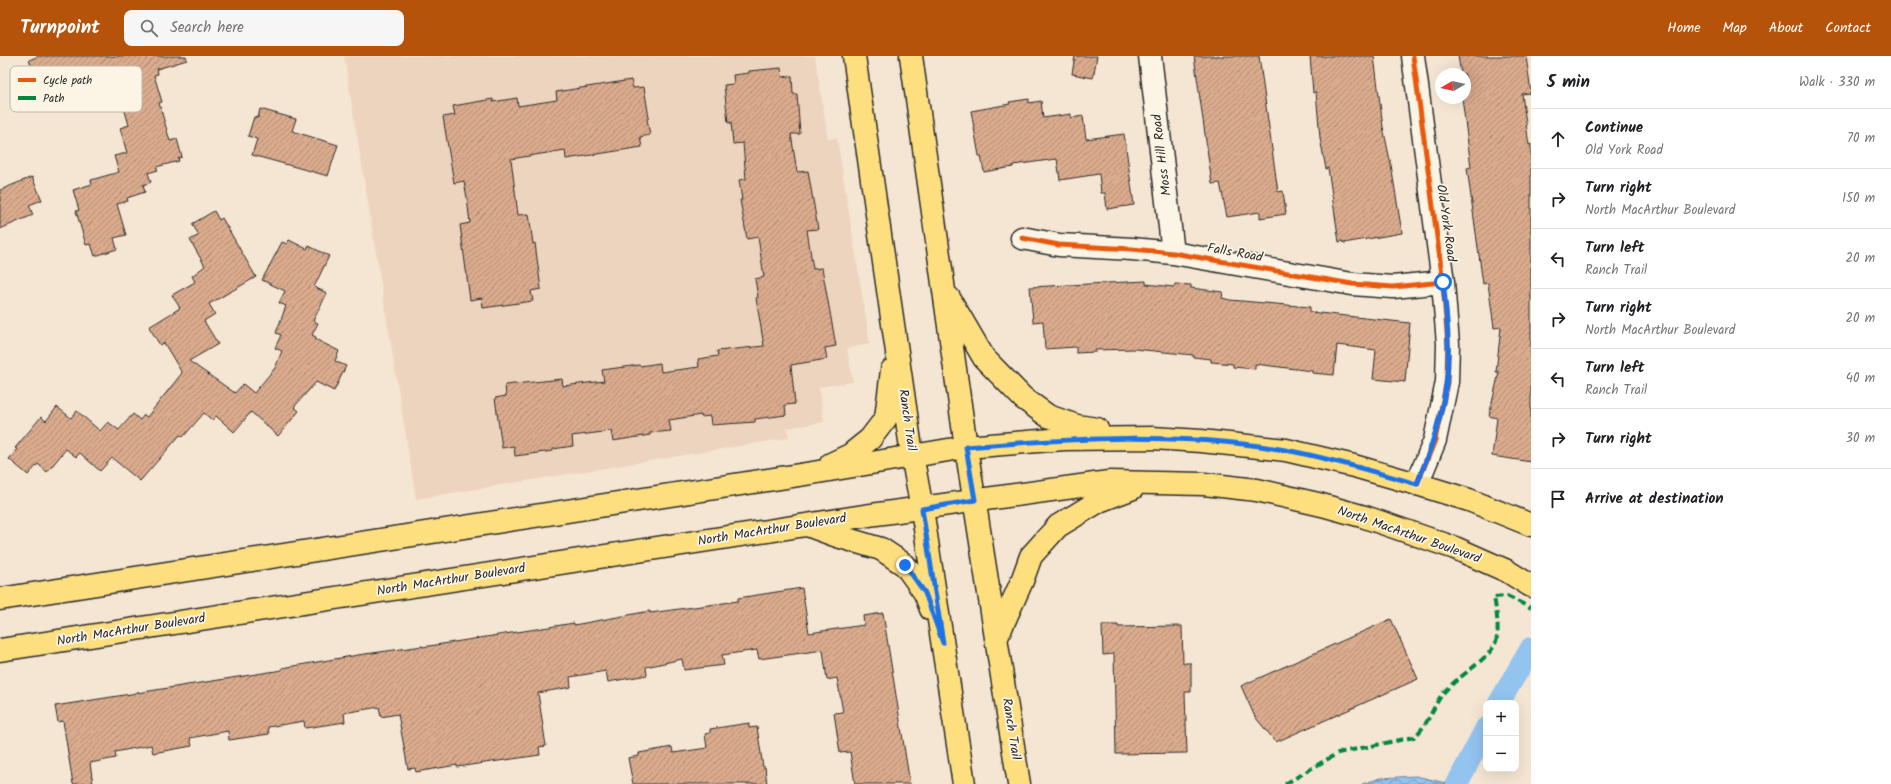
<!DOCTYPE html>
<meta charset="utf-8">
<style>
body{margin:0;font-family:Kalam,sans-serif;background:#f6f6f6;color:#202124}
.controls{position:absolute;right:12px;bottom:12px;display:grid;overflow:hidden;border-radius:8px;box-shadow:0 4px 16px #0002}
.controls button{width:36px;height:36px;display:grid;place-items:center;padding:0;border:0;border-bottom:1px solid #e0e0e0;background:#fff;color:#202124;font:20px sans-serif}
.compass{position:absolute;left:1435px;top:12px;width:36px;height:36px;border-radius:50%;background:#fff;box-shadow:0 4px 16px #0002;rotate:261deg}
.stop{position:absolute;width:12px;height:12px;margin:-9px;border:3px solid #1a73e8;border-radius:50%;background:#fff}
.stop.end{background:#1a73e8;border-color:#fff;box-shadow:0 1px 4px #0008}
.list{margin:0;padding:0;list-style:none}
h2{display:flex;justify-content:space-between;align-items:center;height:52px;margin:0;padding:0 16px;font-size:17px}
h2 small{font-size:13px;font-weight:400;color:#757577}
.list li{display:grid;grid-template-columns:26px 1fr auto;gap:12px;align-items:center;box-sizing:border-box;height:60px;padding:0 16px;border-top:1px solid #e0e0e0}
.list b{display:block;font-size:15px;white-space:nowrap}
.list p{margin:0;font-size:13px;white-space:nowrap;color:#757577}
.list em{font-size:13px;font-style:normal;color:#757577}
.icon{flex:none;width:22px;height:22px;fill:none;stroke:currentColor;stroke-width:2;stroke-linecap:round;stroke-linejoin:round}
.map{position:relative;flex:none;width:1531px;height:728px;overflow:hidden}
header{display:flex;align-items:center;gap:24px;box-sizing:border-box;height:56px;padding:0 20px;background:#b45309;color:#fff}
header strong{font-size:19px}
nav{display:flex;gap:22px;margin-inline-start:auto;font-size:14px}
.search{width:280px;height:36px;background:#f6f6f6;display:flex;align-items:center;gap:10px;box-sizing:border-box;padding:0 14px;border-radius:8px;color:#757577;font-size:15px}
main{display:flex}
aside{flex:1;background:#fff}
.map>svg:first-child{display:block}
.built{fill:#edd4be}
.water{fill:url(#water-waves);stroke:#6986a1}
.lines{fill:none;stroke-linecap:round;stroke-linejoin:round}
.canal{stroke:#93c3ef;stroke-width:22}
.building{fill:url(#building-hatch);stroke:#2b2b2b}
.minor-casing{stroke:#2b2b2b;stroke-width:25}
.major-casing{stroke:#2b2b2b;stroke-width:25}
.minor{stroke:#fcf5e5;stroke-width:22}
.major{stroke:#fedf80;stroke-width:22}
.quiet{stroke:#00873e;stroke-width:4;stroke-dasharray:8 4;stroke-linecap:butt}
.cycleway-casing{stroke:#fcf5e5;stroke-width:8}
.cycleway{stroke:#e8590c;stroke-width:5}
.route{stroke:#1a73e8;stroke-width:5}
.labels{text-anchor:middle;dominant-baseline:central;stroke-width:3.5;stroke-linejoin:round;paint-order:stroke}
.street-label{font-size:13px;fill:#2b2b2b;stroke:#fcf5e5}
.key{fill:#fcf5e5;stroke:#bdb8ad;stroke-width:1}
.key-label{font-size:11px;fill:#2b2b2b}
</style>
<header>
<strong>Turnpoint</strong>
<div class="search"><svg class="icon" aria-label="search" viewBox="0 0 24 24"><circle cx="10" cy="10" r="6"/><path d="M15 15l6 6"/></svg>Search here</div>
<nav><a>Home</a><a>Map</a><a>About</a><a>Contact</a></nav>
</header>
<main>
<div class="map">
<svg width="1531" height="728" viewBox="0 0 1531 728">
<defs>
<pattern id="water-waves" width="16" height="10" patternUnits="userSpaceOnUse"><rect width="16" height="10" fill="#93c3ef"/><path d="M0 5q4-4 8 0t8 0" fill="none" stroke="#789fc2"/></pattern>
<pattern id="building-hatch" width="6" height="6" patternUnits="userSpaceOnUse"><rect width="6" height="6" fill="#dbab8d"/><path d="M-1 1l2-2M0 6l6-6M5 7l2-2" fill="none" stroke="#b28b73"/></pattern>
</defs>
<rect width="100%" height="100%" fill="#f5e6d3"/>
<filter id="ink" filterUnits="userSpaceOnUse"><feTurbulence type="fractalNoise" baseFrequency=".025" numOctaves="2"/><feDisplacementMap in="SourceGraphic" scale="8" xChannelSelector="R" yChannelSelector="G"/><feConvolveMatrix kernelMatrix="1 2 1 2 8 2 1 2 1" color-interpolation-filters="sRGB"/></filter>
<g filter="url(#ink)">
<path class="built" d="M344,0H815L828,83L837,82L870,288L847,292L853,326L819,331L824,366L787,372L789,382L416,443Z"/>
<path class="water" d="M1416,720L1450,728H1362L1381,722Z"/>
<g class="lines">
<path class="canal" d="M1499,647L1531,592
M1457,728L1486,672"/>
</g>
<path class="building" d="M39,0H186L187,4L157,13L158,18L154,19L162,46L159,47L170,85L177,83L182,101L178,102L179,105L156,111L158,114L148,117L151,126L143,129L145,136L127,142L128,145L117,148L126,179L114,182L117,193L95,200L91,188L86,189L76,155L79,154L73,134L92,128L91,124L119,116L114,100L127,97L120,72L129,69L112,11L36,42L34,37L28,39L20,21L34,15L29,4Z
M1075,0H1097L1093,22L1072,18Z
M1194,0H1259L1278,136L1283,135L1286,158L1260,162V156L1227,161L1220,127L1212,128Z
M1310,0H1374L1383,71L1391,109L1402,177L1344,187L1343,185L1339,186L1328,112L1326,113L1320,82L1316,36L1313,37Z
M1458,0H1526L1531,37L1522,38L1529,89L1531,88V406L1492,400L1497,362L1489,360L1499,316H1496L1501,271L1494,272L1488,227L1483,228L1467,112L1471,111L1462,42H1465V18H1461Z
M781,12L782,21L792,20L793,38H797L800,78H791L797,116L808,115L818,173L807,174L813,213L822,212L836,290L825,292L827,303L791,309L795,348L785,349L786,359L755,363V366L711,369L710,360L701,361V359L669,364L671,375L650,377V379L613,385L611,375L572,380L573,390L553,393V395L515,400L514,390L502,392L495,342L506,340L505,329L562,323L563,330L604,325L602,314L639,309L640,310L660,307L661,316L699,311L698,303L718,300L717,295L764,290L756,242L758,241L755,223L764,221L758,181L747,183L740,144H742L739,124L746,123L743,87L733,88L731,66L728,67L724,29L734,28L733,19L749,17V15Z
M631,24L633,32L644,31L649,62L647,63L650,79L640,81L642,91L566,103L565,94L511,103L518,159L529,158L533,188L535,187L541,233L531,235L533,245L483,252L482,242L470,244L460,169L470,167L467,142L464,125L454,127L443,61L455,59L453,50L493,43V46L517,42L518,50L557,44L556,36Z
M1029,43V47L1041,45L1043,62L1071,58V62L1083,60L1086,83L1124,78L1134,149L1107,153L1105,137H1101L1099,118L1060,124L1057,103L1013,109V111L984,116L981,100H979L971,55L1010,48L1009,46Z
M260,53L296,63L292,75L338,89L328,120L252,99L257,83L248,80L254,61L258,62Z
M32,121L42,144L29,149L33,159L0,173V134Z
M214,155L219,164L222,162L256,221L209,248L215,258L204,265L218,288L189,305L235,337L243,328L254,337L275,312L282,295L275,292L281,279L276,277L286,250L279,247L285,235L262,224L282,186L287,188L289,184L307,193L309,190L329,200L314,231L327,237L313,265L318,267L312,279L316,281L315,283L339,295L335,305L346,310L334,335L316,326L294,351L299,355L278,380L251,356L234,376L216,360L212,364L204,357L183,381L180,379L140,425L112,402L100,415L80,397L76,401L66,393L47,416L38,408L28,419L9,403L17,393L15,392L41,361L46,365L57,351L71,362L77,355L100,375L108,366L119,374L133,358L140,364L144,359L147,361L182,317L164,287L160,289L149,271L180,252L172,239L195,226L192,220L205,210L190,184L199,179L192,168Z
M1146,225V228L1174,231L1175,228L1191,229V232L1223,236L1222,242L1230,244L1310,251V256L1410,267L1405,326L1373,323L1376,294L1337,289L1334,319L1312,317V315L1255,308V313L1233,311V308L1211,306V303L1193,301V299L1135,293L1095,294L1096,296L1076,297V291L1045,293L1043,265L1033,266L1030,231Z
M802,532L809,577L864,569L863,560L883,557L910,728H855L850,696L840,697L834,657L843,656L837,622L827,624L823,594L759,603L757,594L722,599L724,609L684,614L682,603L646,611L647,619L608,626L606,615L570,621L571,631L538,637L546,690L539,691L540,699L457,711V709L416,716L415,712L408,713L398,658L381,661L379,651L344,657L345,666L305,672L304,665L268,671L269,678L229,684L228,675L190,682L192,690L153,697L151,689L115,696L116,702L90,707L93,728H73L63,665L58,666L55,650L282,614V612L358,599L423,590V591L574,567V569L650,555V557L738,545V542Z
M1391,563L1418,623L1276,686L1255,661L1241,630Z
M1102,569H1118V571L1182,570L1183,607H1191V636H1185L1187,697L1116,698L1114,598L1103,599Z
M749,667V672L757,671L763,711H765L767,728H633L628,702L639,700V697L672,691L673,697L707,692L705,678L710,677V673Z"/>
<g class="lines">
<defs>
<path id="minor" d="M1150,0L1173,197
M1413,0L1443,226L1448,288L1447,326L1435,384L1417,428
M1022,182L1059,189L1132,193L1173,197L1352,228L1393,231L1443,226"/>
<path id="major" d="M854,0L912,399L922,453L964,728
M911,0L966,391L1019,728
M949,242L984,302L1023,342L1048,360L1077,370L1097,373
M831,408L850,399L870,383L886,362L892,314
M807,469L837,480L881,493L905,509L925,537L931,553
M0,543L812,417L966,391L1064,383L1152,382L1201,385L1286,394L1354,410L1417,428L1469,444L1531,469
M997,581L1022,525L1031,500L1058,470L1099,445L1133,432
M0,594L870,459L1109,426L1204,428L1257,434L1322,449L1365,461L1455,492L1507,515L1531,530"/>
</defs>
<use href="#minor" class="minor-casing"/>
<use href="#major" class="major-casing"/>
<use href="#minor" class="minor"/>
<use href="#major" class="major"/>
<path class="quiet" d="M1285,728L1338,697L1414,681C1428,669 1431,655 1441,640C1453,623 1483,608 1494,590C1501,579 1496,553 1494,541L1507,540L1531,552"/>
<defs>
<path id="cycleway" d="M1413,0L1443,226L1448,288L1447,326L1435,384L1417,428
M1022,182L1059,189L1132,193L1173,197L1352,228L1393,231L1443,226"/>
</defs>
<use href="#cycleway" class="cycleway-casing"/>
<use href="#cycleway" class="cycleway"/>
</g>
</g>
<g class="lines" filter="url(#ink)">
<path class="route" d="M905,509L925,537L943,587L922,453L975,444L966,391C1072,382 1179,376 1285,394C1330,402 1374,416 1417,428C1435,383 1450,337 1448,288C1448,267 1445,247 1443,226"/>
</g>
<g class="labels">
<g class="street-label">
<text transform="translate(1162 99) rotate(-97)">Moss Hill Road</text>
<text transform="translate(1446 167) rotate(82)">Old York Road</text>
<text transform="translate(1235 197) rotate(10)">Falls Road</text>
<text transform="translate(907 364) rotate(82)">Ranch Trail</text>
<text transform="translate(772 474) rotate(-9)">North MacArthur Boulevard</text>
<text transform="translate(1409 479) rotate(19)">North MacArthur Boulevard</text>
<text transform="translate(451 524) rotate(-9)">North MacArthur Boulevard</text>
<text transform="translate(131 574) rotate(-9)">North MacArthur Boulevard</text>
<text transform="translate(1011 673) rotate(81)">Ranch Trail</text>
</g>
</g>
<rect x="10" y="10" width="132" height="46" rx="6" class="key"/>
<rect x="18" y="22" width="18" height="4" fill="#e8590c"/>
<rect x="18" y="40" width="18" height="4" fill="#00873e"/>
<g class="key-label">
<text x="43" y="28">Cycle path</text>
<text x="43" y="46">Path</text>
</g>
</svg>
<div class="controls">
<button>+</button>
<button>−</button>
</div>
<svg class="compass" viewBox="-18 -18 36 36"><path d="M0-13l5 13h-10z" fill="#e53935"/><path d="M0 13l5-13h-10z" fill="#757577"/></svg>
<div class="stop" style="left:1443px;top:226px"></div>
<div class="stop end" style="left:905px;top:509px"></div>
</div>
<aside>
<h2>5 min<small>Walk · 330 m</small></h2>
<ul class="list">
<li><svg class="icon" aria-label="ahead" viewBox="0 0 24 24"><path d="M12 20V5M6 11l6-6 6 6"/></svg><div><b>Continue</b><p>Old York Road</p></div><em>70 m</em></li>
<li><svg class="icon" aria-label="right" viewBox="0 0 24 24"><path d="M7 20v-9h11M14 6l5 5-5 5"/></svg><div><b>Turn right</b><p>North MacArthur Boulevard</p></div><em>150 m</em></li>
<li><svg class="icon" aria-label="left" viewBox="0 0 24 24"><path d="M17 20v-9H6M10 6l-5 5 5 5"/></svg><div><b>Turn left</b><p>Ranch Trail</p></div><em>20 m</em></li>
<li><svg class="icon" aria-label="right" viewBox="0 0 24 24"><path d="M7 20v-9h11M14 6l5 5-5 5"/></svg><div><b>Turn right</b><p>North MacArthur Boulevard</p></div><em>20 m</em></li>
<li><svg class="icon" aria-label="left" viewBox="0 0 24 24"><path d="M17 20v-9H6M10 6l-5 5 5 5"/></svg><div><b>Turn left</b><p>Ranch Trail</p></div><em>40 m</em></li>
<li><svg class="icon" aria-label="right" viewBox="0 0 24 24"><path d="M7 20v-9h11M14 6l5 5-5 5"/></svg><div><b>Turn right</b></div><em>30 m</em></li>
<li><svg class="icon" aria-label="arrive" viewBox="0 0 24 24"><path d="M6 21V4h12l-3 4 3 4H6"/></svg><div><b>Arrive at destination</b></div></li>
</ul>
</aside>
</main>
